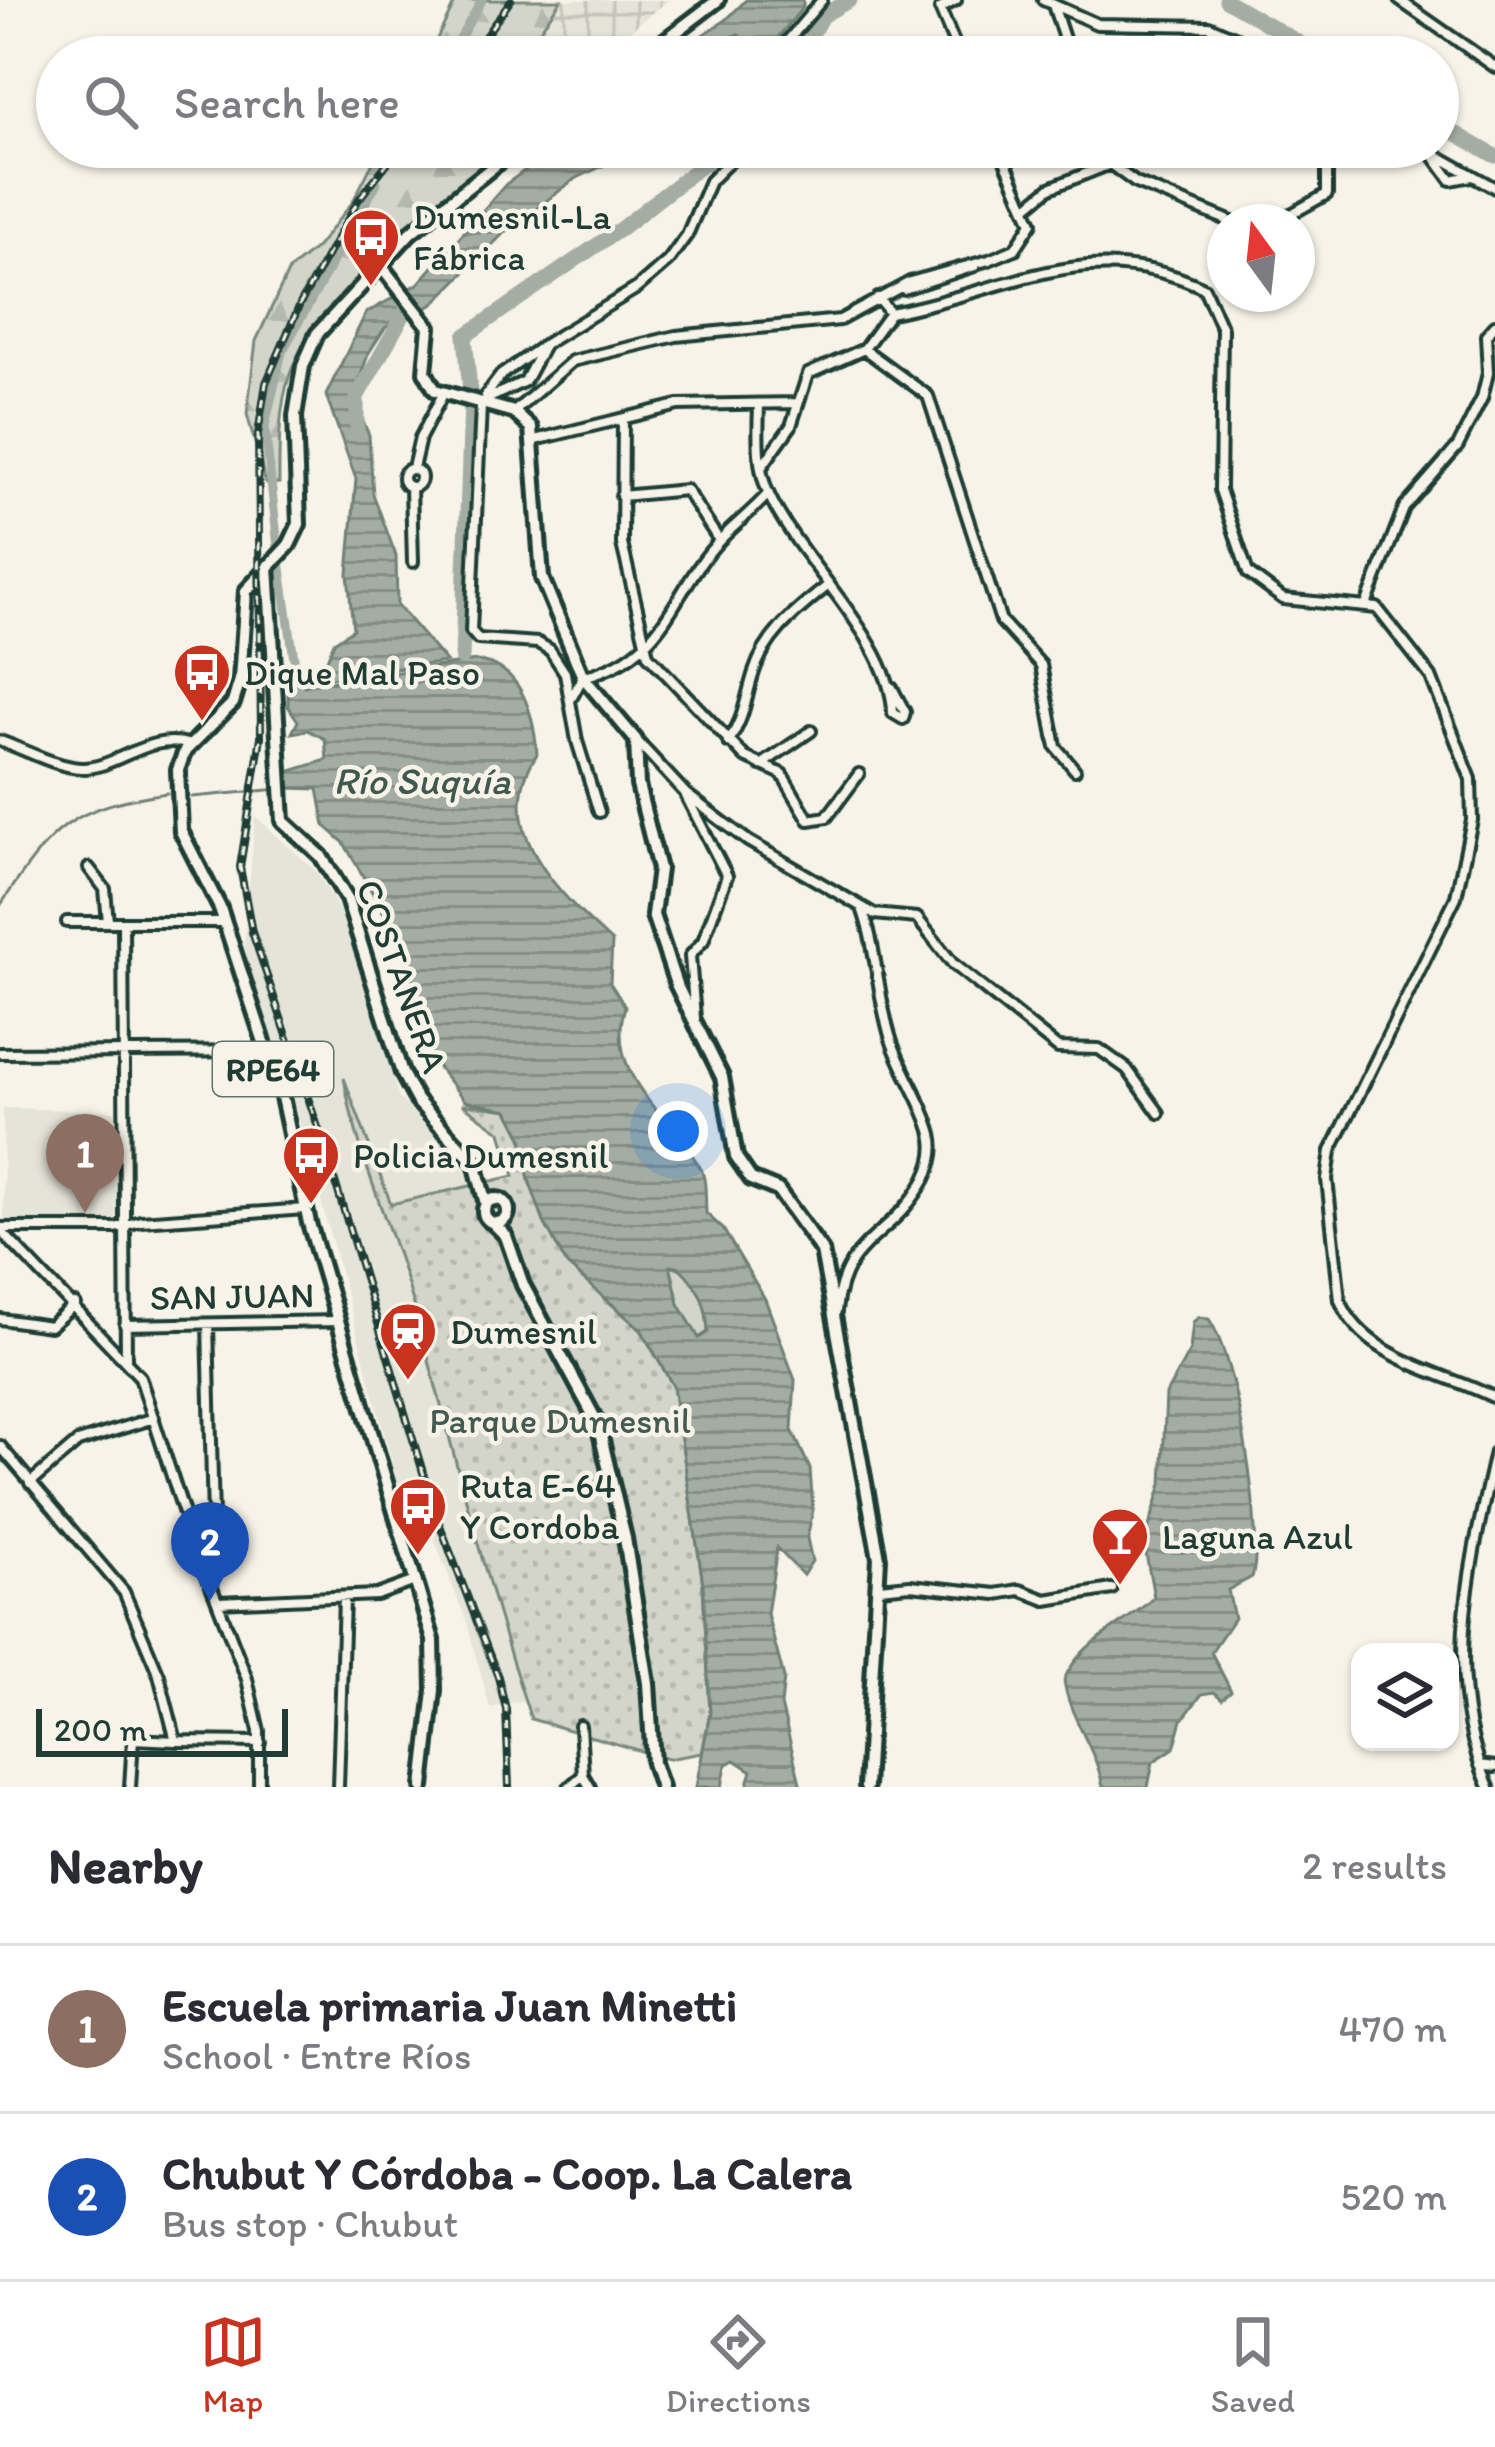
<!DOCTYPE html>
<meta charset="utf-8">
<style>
body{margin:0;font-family:Itim,sans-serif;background:#f2f2f3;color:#2b2b33}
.controls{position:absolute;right:36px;bottom:36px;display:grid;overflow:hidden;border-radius:24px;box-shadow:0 3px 9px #0004}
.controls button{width:108px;height:108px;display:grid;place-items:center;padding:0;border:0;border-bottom:3px solid #e1e1e2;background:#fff;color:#2b2b33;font:60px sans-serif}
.compass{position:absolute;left:1207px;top:204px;width:108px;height:108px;border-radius:50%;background:#fff;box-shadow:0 3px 9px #0004;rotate:345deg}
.scale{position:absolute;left:36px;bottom:30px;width:252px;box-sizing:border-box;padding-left:12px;border:6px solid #1f3d34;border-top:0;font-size:33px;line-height:42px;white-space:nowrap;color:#1f3d34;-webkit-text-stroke:9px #f7f3e8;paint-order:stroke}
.you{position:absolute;left:678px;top:1131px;width:42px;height:42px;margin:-30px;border:9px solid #fff;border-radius:50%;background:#1a73e8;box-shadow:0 0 0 18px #1a73e833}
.badge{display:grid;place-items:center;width:78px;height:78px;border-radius:50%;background:#c8321e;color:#fff;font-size:39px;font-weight:700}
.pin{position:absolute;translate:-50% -99px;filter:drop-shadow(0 3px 6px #0008)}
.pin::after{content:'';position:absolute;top:63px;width:42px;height:36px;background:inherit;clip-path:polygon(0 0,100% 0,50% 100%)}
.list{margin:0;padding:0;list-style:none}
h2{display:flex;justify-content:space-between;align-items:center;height:156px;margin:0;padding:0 48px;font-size:51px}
h2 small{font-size:39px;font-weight:400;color:#7c7c81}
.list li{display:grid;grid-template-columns:78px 1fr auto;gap:36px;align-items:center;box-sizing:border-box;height:168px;padding:0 48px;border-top:3px solid #e1e1e2}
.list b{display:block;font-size:45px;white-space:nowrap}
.list p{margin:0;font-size:39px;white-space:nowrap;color:#7c7c81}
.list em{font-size:39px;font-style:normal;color:#7c7c81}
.icon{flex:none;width:66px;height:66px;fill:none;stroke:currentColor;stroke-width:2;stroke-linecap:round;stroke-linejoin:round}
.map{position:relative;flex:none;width:1495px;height:1787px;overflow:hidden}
.search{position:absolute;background:#fff;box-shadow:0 3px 9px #0004;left:36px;right:36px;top:36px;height:132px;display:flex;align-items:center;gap:30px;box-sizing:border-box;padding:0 42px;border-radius:66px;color:#7c7c81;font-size:45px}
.sheet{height:492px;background:#fff}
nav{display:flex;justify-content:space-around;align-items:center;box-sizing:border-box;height:168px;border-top:3px solid #e1e1e2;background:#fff;font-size:33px;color:#7c7c81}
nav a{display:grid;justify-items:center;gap:6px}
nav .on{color:#c8321e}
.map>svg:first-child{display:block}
.built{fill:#e5e4d9}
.industrial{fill:url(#industrial-grid)}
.green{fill:#d3d5ca;stroke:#79897f;stroke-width:3}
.forest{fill:url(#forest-firs);stroke:#79897f;stroke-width:3}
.park{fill:url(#park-dots);stroke:#79897f;stroke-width:3}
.water{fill:url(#water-rules);stroke:#6f8077;stroke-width:3;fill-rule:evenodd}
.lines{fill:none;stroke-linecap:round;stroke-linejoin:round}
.stream{stroke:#6f8077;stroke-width:3}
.canal{stroke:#a4ada3;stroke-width:9}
.river{stroke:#a4ada3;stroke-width:15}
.street-casing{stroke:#1f3d34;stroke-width:16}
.secondary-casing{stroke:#1f3d34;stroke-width:20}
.primary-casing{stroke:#1f3d34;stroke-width:20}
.street{stroke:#f7f3e8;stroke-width:8}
.secondary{stroke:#f7f3e8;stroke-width:10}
.primary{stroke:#f7f3e8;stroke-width:10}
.rail-casing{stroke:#1f3d34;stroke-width:8}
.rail{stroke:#f7f3e8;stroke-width:3;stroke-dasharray:9;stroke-linecap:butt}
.labels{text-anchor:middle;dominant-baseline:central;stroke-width:9;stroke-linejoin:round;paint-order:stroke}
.shield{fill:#f7f3e8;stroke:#60746a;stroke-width:3}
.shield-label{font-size:33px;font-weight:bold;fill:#1f3d34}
.poi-label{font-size:36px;fill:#1f3d34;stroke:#f7f3e8;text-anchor:start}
.street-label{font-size:36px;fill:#1f3d34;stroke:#f7f3e8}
.park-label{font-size:36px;fill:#435b52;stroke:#f7f3e8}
.water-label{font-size:39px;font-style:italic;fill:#405950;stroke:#f7f3e8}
</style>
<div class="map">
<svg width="1495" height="1787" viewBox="0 0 1495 1787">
<defs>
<pattern id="industrial-grid" width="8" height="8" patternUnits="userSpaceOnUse" patternTransform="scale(3)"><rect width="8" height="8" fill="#e5e4d9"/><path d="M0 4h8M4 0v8" fill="none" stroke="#c4c4bb"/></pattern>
<pattern id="forest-firs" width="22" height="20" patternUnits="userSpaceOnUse" patternTransform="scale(3)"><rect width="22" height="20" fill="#d3d5ca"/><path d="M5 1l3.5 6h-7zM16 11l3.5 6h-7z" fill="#b5b8ae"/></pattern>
<pattern id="park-dots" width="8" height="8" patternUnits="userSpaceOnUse" patternTransform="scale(3)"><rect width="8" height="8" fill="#d3d5ca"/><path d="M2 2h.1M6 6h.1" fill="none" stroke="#b5b8ae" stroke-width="1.8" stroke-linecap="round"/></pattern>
<pattern id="water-rules" width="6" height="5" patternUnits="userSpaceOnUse" patternTransform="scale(3)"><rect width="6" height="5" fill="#a4ada3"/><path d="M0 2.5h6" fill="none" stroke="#858e86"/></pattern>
</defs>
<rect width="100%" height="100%" fill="#f7f3e8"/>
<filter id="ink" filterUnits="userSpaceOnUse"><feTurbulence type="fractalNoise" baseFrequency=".00833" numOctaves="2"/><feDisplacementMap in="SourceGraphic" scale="24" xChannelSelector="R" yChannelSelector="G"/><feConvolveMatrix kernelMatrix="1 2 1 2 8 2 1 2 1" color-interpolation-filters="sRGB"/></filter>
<g filter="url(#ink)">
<path class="built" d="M255,816L317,872L344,918L399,1098L447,1144L469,1177L518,1289L624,1677L490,1708L467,1623L430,1528L412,1535L300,1124L244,946Z
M3,1108L115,1111L116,1221L4,1220Z"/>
<path class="industrial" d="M546,0H669L596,57H504Z"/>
<path class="green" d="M670,1265C700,1272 707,1305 708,1332L698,1339L679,1304Z"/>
<path class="forest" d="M456,0H561L521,57H428Z
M381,147H505L399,238L390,220L362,261L368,267C291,349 278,369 279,483L266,484L247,414L256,341L289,270L316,248L352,203Z"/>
<path class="park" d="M344,1078L391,1204L514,1176L501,1132L462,1104L508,1110L522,1137L529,1180L544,1222L567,1265L641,1330L673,1386L703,1584L710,1713L702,1753L668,1759L531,1719C485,1582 452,1444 414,1305C392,1228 357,1157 344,1078Z"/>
<path class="water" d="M746,0H803V7L762,57H727L745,41L738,34L687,57H668L726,20Z
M557,147H579L576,155L593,147H643L575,179L503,234L432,305L385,328L368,354L353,399L369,435L373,494L396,556L397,605L446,662L319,680L334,642L353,629L348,574L356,479L326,395L366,313L418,284L506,184Z
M476,661C521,664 534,714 537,754C489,828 559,894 612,942L610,983L625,1006C604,1076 669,1115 700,1167C707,1179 705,1199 706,1213L723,1229L765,1299L795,1380L792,1430L810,1469L813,1510L807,1538L812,1561L803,1575L777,1548L767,1614L784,1678L781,1705L801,1787H747L752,1771L735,1760L726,1765L722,1787H696L710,1713L703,1584L673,1386L641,1329L567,1265L544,1222L529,1180L522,1137L508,1110L465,1101L433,1061L421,1028L417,990L397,936L344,843L325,826L318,789L287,788V772L327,760L325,739L308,730L292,733L298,721L288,706V688ZM670,1266H678C699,1287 707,1302 708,1332L699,1338L679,1304Z
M1199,1317L1209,1319C1238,1361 1265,1541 1252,1577L1228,1590L1234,1618L1211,1652L1231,1691L1222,1699L1214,1692L1202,1694L1182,1720L1174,1748L1153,1762L1148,1787H1103C1096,1747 1069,1719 1064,1680C1082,1638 1126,1626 1154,1597L1144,1543L1162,1484L1166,1394L1190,1350L1193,1322Z"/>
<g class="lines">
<path class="stream" d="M192,797L280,789
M0,906C53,826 70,807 167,793"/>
<path class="canal" d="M449,57L482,0
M278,547L265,426L282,352L377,183
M280,562L298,686"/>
<path class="river" d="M1226,0L1324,57
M799,57L822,16L850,0
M1438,123L1495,156
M357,429V397L409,305
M462,658L471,402L465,336L619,230L725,147"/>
<defs>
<path id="street" d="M956,0L940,9L960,57
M1043,0L1097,24L1209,26L1281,57
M1399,0L1495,67
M1054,8L1070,57
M774,57L822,0
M1094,147L1100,165
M1422,147L1495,188
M1432,154L1451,180L1472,176
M1028,206L1050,188L1110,164L1136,183L1232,222
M1277,222L1327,194V147
M989,260L1015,249L1032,223L999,147
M904,289L975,266
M878,298L890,313C1003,293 1089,233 1204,288L1222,329L1220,490L1248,573L1283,599L1377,608L1431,677L1471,779L1472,820L1456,897L1331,1151L1327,1179L1340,1300C1363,1359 1444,1372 1495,1398
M864,349L890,313
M486,395L501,375L544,345
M479,403L525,381L545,344L637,288L668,261L687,235L710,181L744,147
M481,405L471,631L478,639L538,643L550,650L565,673L577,741L599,812
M759,405C758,435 756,469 770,497C802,564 892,642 893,713L903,719L905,712L892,688
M514,412L572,361L676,336L840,320L910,282L989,260
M623,420L622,544L648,655L745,757L782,774L809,820L827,817L859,774
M535,440L678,405L798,403
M413,468L420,438L442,396
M761,468L791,426L808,374L864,349L928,396L1001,621L1041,665L1056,747L1075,770
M403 478a9 9 0 1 1 18 0a9 9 0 1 1-18 0Z
M411,487L413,562
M621,496L686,490L719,540
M1366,605L1404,508L1458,446L1482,398L1488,373L1486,335L1495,325
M571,699L583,677C669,655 670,592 720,540C735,524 753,511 768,494
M636,740L686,794L748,841L874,914L917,918L953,964L1058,1048L1099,1049L1127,1069L1159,1113
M0,741C24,749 56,767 81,768C117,769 148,731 191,745
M728,742C745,718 745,699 754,672C766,634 797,611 826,587
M761,765L811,731
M686,796L727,876L703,941L690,956L695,1018
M89,868L105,889L108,922
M67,922H225
M123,923L126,1359
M0,1053L267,1051
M0,1228H115L141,1221L305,1209
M0,1230L140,1377L188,1526L247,1679L259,1731V1787
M836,1311C844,1236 891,1241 925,1179C932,1165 936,1149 932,1134C924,1103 903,1074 892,1042C877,998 878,952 862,908
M0,1319L50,1326L75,1304
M125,1325L339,1321
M0,1446L124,1592L159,1675L176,1741L260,1742
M30,1483L78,1442L154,1418
M207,1578L214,1558L208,1324
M879,1588L910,1585L996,1594L1020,1590L1046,1600L1112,1589
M218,1602L377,1595L415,1581
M580,1726L583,1775L590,1787
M1480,1765L1495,1767
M130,1787L133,1739L176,1741
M338,1787L344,1598
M569,1787L583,1775
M1489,1787C1440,1679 1471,1561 1495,1452"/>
<path id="secondary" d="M379,263L429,327L425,372L435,390L514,412L531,428L542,578L583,677L636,740L638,785L659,869L653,915L676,984L722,1077L736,1157L751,1179L778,1190L822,1251L879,1558L866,1787
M268,566L283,821L321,856L347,899L402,1073L417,1101L475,1163L486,1204
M484 1211a12 12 0 1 1 24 0a12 12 0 1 1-24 0Z
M493,1223L506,1236L523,1285L598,1424L625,1538L648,1683L653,1763L661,1787"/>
<path id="primary" d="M643,57L718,0
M423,1787L434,1690L433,1640L309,1223L282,1097L220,908L181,831L178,770L185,751L233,703L240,680L246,591L289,545L299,524L295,416L303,366L317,334L410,233L518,147"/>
</defs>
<use href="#street" class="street-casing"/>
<use href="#secondary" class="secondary-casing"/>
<use href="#primary" class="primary-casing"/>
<use href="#street" class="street"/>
<use href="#secondary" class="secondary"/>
<use href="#primary" class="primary"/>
<defs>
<path id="rail" d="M470,57L511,0
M400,147L359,199L300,304L266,383L258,434L261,737L240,867L252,932L324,1145L435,1512L498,1677L506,1709L509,1787"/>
</defs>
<use href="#rail" class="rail-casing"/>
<use href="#rail" class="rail"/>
</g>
</g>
<defs>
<symbol id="bus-pin" viewBox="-11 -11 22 30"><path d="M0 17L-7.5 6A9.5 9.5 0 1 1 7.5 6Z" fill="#c8321e" stroke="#f7f3e8"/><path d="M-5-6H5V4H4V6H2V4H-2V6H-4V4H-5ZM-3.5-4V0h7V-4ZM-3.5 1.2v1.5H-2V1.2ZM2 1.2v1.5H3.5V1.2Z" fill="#fff"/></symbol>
<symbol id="station-pin" viewBox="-11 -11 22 30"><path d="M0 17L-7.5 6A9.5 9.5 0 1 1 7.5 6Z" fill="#c8321e" stroke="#f7f3e8"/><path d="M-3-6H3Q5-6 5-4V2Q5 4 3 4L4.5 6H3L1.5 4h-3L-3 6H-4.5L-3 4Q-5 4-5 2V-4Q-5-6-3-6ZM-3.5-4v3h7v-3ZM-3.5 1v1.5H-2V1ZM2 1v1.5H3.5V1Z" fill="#fff"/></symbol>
<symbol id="bar-pin" viewBox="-11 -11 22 30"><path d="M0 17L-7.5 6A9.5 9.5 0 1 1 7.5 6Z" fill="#c8321e" stroke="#f7f3e8"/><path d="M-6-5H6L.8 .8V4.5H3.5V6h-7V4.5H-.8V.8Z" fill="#fff"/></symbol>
</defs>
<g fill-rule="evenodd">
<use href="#bus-pin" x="338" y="204" width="66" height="90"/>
<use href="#bus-pin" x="169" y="639" width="66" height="90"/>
<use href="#bus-pin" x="278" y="1122" width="66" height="90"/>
<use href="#station-pin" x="375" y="1298" width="66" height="90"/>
<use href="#bus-pin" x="385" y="1473" width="66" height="90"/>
<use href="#bar-pin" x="1087" y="1503" width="66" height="90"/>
</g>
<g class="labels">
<rect class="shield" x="213" y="1042" width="120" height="54" rx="9"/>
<g class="shield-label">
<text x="273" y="1069">RPE64</text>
</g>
<g class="poi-label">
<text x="413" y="216">Dumesnil-La<tspan x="413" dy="41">Fábrica</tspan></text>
<text x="244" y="672">Dique Mal Paso</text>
<text x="353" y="1155">Policia Dumesnil</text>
<text x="450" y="1331">Dumesnil</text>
<text x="460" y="1485">Ruta E-64<tspan x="460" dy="41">Y Cordoba</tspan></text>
<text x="1162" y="1536">Laguna Azul</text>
</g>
<g class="street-label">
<text transform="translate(402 976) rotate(70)">COSTANERA</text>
<text transform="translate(232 1296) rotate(-1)">SAN JUAN</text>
</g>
<g class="park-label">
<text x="560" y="1420">Parque Dumesnil</text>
</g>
<g class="water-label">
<text x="422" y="780">Río Suquía</text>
</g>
</g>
</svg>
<div class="controls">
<button><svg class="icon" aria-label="layers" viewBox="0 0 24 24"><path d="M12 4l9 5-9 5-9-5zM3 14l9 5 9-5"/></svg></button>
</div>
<svg class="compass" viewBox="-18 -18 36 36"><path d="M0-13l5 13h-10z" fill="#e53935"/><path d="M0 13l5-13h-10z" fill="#7c7c81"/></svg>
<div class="scale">200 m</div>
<div class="you"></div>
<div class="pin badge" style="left:85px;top:1213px;background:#8d6e63">1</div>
<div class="pin badge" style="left:210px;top:1601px;background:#1a4fb4">2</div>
<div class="search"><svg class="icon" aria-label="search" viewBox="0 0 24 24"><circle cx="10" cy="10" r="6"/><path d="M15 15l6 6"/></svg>Search here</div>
</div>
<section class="sheet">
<h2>Nearby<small>2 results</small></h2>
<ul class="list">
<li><span class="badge" style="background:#8d6e63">1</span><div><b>Escuela primaria Juan Minetti</b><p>School · Entre Ríos</p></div><em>470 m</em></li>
<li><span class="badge" style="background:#1a4fb4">2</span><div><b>Chubut Y Córdoba - Coop. La Calera</b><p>Bus stop · Chubut</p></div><em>520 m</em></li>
</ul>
</section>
<nav>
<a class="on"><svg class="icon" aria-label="map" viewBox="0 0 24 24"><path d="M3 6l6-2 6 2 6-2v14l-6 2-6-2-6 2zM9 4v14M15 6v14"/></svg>Map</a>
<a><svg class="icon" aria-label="directions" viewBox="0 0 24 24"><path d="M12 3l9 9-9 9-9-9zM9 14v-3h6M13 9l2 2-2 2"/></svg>Directions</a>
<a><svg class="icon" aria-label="saved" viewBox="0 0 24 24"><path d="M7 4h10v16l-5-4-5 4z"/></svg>Saved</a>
</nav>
